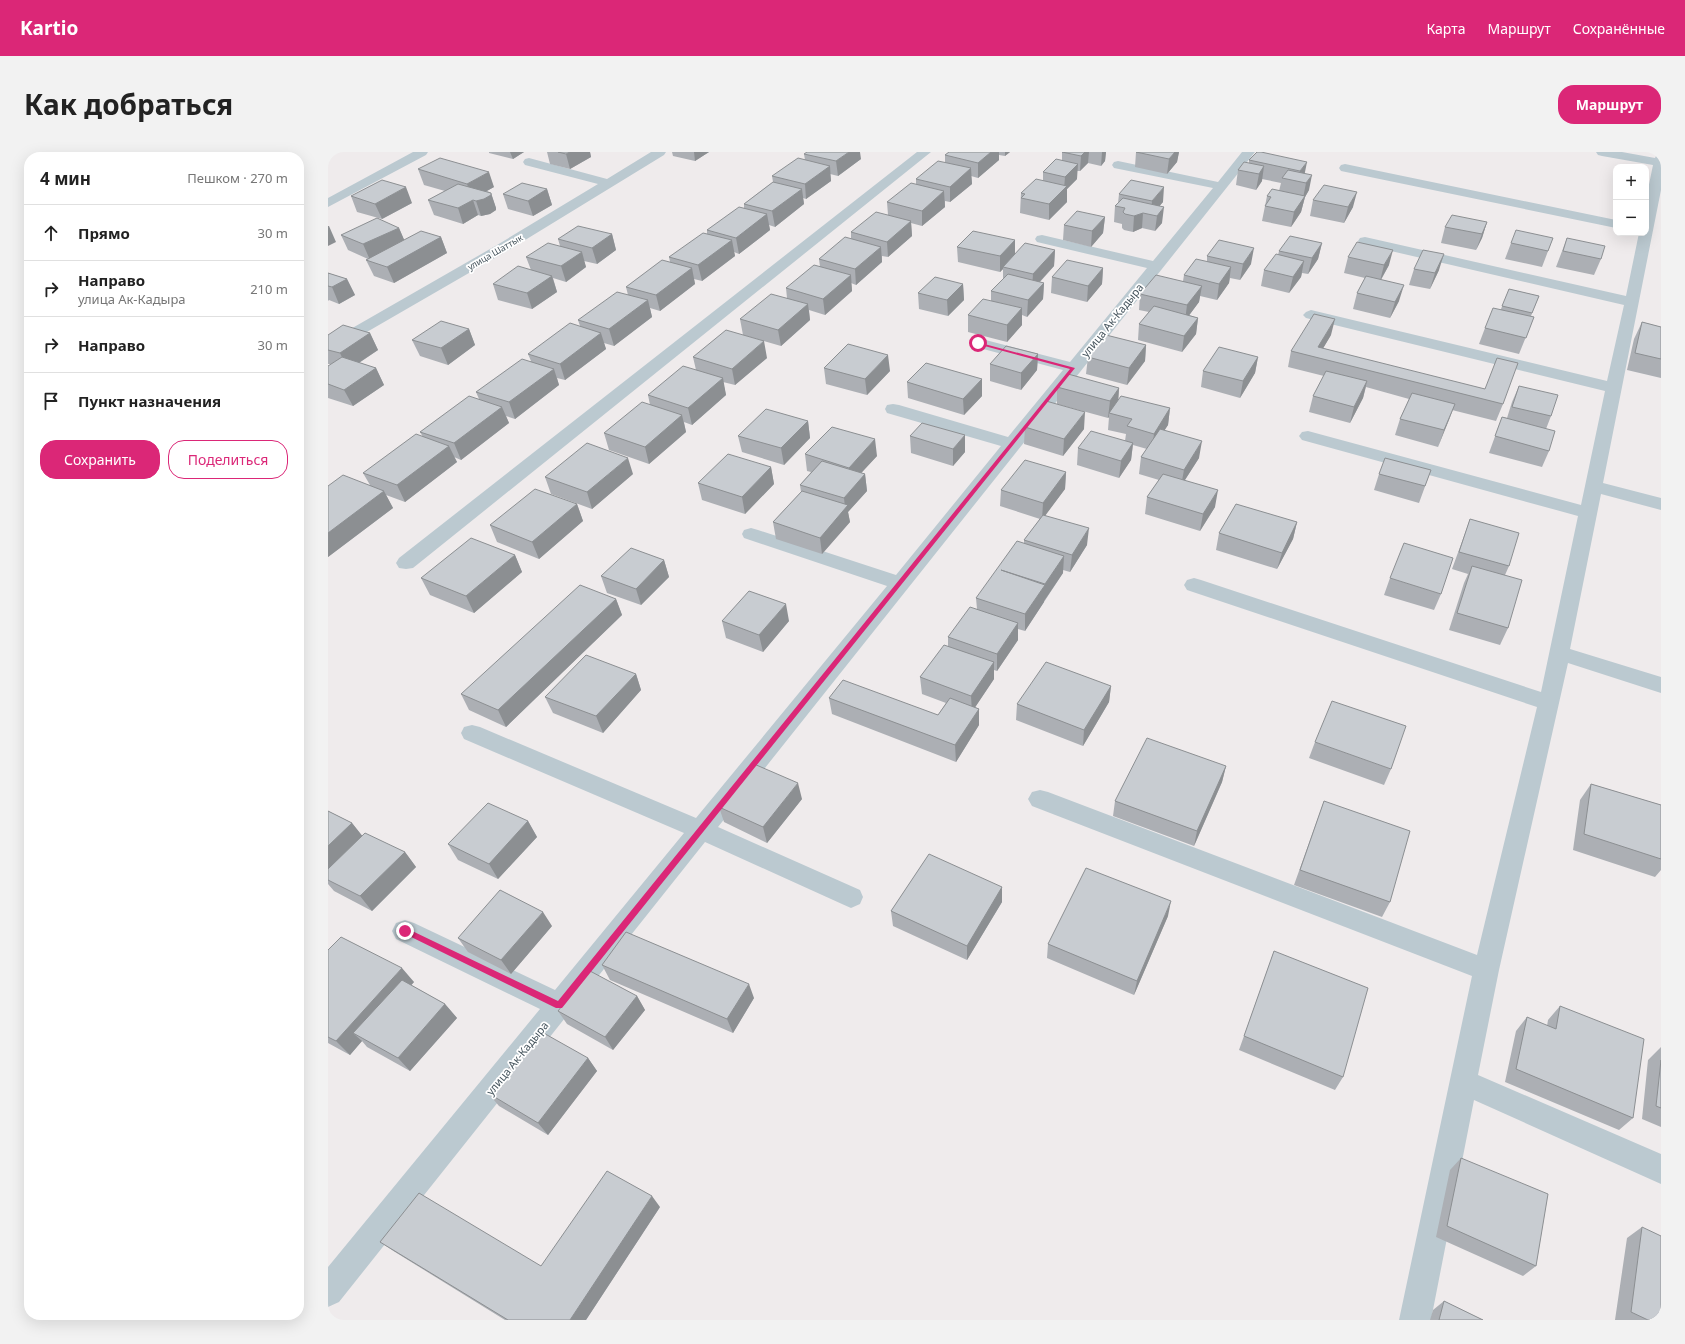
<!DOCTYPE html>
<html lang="ru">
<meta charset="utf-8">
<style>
body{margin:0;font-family:"Noto Sans",sans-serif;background:#f2f2f2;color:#222}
.controls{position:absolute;right:12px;top:12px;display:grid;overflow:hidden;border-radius:8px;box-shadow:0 4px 16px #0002}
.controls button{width:36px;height:36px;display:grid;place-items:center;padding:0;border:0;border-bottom:1px solid #e0e0e0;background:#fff;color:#222;font:20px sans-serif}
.stop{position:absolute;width:12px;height:12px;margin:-9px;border:3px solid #db2777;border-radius:50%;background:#fff}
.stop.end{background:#db2777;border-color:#fff;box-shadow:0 1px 4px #0008}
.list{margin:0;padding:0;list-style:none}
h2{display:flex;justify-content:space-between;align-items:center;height:52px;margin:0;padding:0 16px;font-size:17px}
h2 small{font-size:13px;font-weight:400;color:#767676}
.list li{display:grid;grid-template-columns:26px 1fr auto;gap:12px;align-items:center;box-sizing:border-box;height:56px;padding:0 16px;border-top:1px solid #e0e0e0}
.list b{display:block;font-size:15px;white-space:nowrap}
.list p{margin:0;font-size:13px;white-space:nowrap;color:#767676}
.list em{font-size:13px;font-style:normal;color:#767676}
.actions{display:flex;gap:8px;padding:12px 16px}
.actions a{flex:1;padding:9px 0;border:1px solid #db2777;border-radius:16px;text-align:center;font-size:14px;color:#db2777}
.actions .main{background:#db2777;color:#fff}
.icon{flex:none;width:22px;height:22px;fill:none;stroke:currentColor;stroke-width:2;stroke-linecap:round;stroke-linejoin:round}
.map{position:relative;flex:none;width:1333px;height:1168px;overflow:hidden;border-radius:16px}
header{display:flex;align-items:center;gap:24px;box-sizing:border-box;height:56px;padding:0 20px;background:#db2777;color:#fff}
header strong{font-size:19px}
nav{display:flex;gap:22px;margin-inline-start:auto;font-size:14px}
.intro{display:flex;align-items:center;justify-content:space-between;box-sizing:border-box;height:96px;padding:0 24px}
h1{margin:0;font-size:28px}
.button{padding:10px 18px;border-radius:16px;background:#db2777;color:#fff;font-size:14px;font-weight:700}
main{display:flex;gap:24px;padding:0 24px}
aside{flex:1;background:#fff;border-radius:16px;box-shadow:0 4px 16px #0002}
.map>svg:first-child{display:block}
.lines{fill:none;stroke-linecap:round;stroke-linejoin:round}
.minor{fill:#bbc9d0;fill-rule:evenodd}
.wall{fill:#acafb4}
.shaded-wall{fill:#8c8f92}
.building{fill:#c8ccd1;stroke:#8c8f92}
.route{fill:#db2777}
.labels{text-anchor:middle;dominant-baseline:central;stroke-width:3.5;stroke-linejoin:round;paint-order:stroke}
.far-street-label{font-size:9px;fill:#43525b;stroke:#fff}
.street-label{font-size:11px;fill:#43525b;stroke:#fff}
</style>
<header>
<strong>Kartio</strong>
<nav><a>Карта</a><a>Маршрут</a><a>Сохранённые</a></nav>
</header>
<div class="intro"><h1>Как добраться</h1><a class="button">Маршрут</a></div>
<main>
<aside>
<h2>4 мин<small>Пешком · 270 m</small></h2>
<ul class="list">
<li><svg class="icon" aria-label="ahead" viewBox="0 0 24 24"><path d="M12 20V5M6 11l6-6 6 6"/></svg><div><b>Прямо</b></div><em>30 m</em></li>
<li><svg class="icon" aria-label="right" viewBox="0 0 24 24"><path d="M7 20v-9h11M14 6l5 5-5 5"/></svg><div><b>Направо</b><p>улица Ак-Кадыра</p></div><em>210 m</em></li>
<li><svg class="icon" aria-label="right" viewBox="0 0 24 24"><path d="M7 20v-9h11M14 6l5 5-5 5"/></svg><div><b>Направо</b></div><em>30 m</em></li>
<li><svg class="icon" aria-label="arrive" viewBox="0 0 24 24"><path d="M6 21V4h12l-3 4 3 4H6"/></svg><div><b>Пункт назначения</b></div></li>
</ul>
<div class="actions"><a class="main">Сохранить</a><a>Поделиться</a></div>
</aside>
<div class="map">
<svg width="1333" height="1168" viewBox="0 0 1333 1168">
<rect width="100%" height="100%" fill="#efebec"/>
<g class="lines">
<path class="minor" d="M85,0H100L98,3L0,55V46Z
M323,0H338L336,3L179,99L6,199L0,201V190L169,93L270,32L197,13L195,10L197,7L201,6L279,27Z
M589,0H603L85,416L78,417L71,416L68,411L71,406Z
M914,0H927L390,675L532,738L535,745L532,752L523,756L514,752L377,690L11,1150L0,1155V1115L212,857L68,787L64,779L68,771L77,768L86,771L227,838L356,681L136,587L133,581L136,575L144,573L152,575L368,666L559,434L416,386L414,382L416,378L423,376L430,378L568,423L673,294L559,261L557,257L559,253L565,252L571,253L680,285L735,218L644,194L642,191L644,188L650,186L742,210L819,116L709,90L707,87L709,84L714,83L825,109L885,36L786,16L784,13L786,10L790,9L890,30Z
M1268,0H1294L1327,6L1329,2L1333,1V38L1275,331L1333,346V358L1273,342L1242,497L1333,525V541L1240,511L1171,818L1150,923L1333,1002V1032L1146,948L1103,1168H1071L1144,824L704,654L700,647L704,640L712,638L720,640L1149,803L1209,555L859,438L856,433L859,428L866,426L873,428L1213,540L1250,364L974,288L971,284L974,280L980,279L1253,353L1277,239L978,166L975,163L978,160L983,158L1279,229L1296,153L1037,93L1032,92L1030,89L1032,86L1037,85L1298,144L1311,81H1318V47L1325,13L1274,4L1270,3Z
M1017,12L1288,68V76L1013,19L1011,16L1013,13Z"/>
</g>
<path class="wall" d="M161,0H196L185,7L161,1Z
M219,0H262L263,5L242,17L222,12Z
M344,0H381L367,9L345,4Z
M621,0H682L677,4L671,3V8L650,26L643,24L644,32L622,50L617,49V55L594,74L583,71L584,84L560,105L554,104V110L528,133L523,131L524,139L497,163L481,158L482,168L453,194L415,183L412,167L459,146L458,136L492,115L491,107L523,87V80L560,63L559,50L588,33V27L617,11V3Z
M734,0H778L777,9L773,14L760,11L752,19H749V27L739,37V50L721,68L692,61L693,41L715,29V20L734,8Z
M808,0H851L849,10L839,22L807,15Z
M929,0L977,21L981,38L977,45L973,60L963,75L934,69L939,44L951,39L953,31L934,27V29L928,38L908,33L910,18L921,11V8Z
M476,2L533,7L510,24L502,22L503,29L478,47L475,46L476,52L447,75L441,73L442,78L411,102L406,100L407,104L374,129L366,127L367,132L332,159L322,156L324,165L286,194L276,191L278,197L237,228L229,226L231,233L187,267L178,264L181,271L133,308L126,305L129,310L77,350L58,343L65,356L0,405V334L42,333L35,321L95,285L92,280L151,247L148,240L203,209L200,202L252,174L250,168L300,143L298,135L342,110L341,105L379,82V78L416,56V52L445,30L444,24L477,8Z
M90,17L166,35L159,39L163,41L168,56V58L162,62L153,64L150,63L135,72L106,63L100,48L117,39L96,33Z
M219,37L224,53L205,64L180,57L175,42Z
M791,42L835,50L831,54L834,71L827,79L814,76L805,80L796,78L794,76V72L786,70L787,54L790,51Z
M23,44L84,51L54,67L29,60Z
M985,48L1025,55L1016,71L982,64Z
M777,65L775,81L763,95L735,88L736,73Z
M1159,70L1154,86L1148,98L1113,91L1117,75Z
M71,76L76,88L113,85L119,101L66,131L46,124L38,108L40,107L20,98L13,83Z
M284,82L288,98L269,112L256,109L258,115L238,130L225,126L229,140L204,157L170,148L165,132L203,118L198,105L232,94L230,87Z
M1225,86L1214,115L1177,107L1183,91Z
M1239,86L1273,107L1266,123L1228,115Z
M687,88V102L727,98L726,114L712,130L716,131L715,147L699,165L694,163V173L679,190L640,180V163L663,149V139L675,127V117L672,120L630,110L629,95Z
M994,91L990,107L980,122L974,121L973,125L961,141L933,134L936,118L950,103L951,99Z
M879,104L923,112L912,128L902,126L901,131L889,148L872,144L871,150L861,163L870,166L868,182L854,200L810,188L811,172L821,160L811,158L812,142L855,129L856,123L879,110Z
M1020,105L1061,113L1053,128L1071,149L1062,166L1025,157L1029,141L1037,126L1016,121Z
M775,116L774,132L759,150L723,141L724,125Z
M1086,117L1111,118L1102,137L1081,133Z
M0,121L19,127L27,143L11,152L1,148L0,149Z
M635,132L636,148L620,164L591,157L590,141Z
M1181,137L1211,144L1203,164L1206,165L1191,202L1151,192L1157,176L1173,157Z
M1314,170L1333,175V226L1299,218L1306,187Z
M141,177L147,193L120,213L92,204L84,188Z
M42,181L50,198L31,211L48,216L56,233L25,254L0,246V214L3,212H0V183Z
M1003,183L995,196L1175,252L1168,269L1124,258L1110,295L1067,283L1072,267L1081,247L1038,235L1035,246L1022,271L981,260L985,244L996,224L960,215L963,199Z
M818,193L817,209L799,233L758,222L760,205Z
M710,202L709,218L693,238L662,229V212Z
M365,205L439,206L407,233L395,230L398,243L364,273L356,270L358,280L321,312L281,298L276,281L322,253L320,243L368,218Z
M930,205L927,221L912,246L873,235L875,219Z
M496,216L562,219L539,243L498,232Z
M654,227V244L636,263L580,246L579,230Z
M1191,234L1223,264L1218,277L1221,299L1214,315L1161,301L1174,265L1179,266L1184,250Z
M729,235L791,236L790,248L842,256L840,273L836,278L871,306L857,328L887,355L872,379L817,362L819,345L831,328L811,322L813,305L819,297L805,293L803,308L791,326L749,313L750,296L797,289L798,282L780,278L781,265L780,266L729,252Z
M480,269L482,286L456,313L414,300L410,284Z
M697,275L756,277L735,304L696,292Z
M582,284L637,300L625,314L583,301Z
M477,302L549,304L533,321L537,322L539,339L520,360L522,370L494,402L448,387L445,370L473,340L472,333L483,320L479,319Z
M443,315L446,332L417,362L374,348L370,331Z
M1103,318L1091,351L1046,338L1051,322Z
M738,320L737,337L717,363L759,393L742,420L735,418V421L697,479L690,477V488L669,519L666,518V527L647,555L651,557V573L628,610L504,562L501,546L610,563L618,551L594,542L592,525L620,494V485L649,457L648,446L696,392V388L712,367L672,354L673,338Z
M305,322L264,357L223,342L217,325Z
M249,352L255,369L211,407L169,390L162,373Z
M1142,367L1181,414L1177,423L1180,476L1172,493L1121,478L1136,431L1140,422L1124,417L1136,384Z
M969,370L965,387L949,417L888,398L891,381Z
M187,403L194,420L146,461L102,443L93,426Z
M336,408L341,425L313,453L279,441L273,424Z
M1062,426L1113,442L1106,458L1056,443Z
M288,447L294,463L178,575L141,558L133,542Z
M394,469H461L435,500L398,486Z
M308,522L313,538L275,581L225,561L217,545Z
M783,534L781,550L755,594L688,568L689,552Z
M987,590L1063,617L1056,633L981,606Z
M898,614L894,630L866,694L785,664L787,649Z
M1263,632L1333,653V718L1327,725L1245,698L1252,648Z
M474,647L439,691L396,670L391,655Z
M996,649L1062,750L1054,765L966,733Z
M0,659L24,671L34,684L77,700L88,715L44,759L6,739L0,732Z
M200,669L209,685L170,727L130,708L120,692Z
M674,735V750L639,808L565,774L563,759Z
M840,764L806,843L719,806L720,792Z
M224,774L183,822L140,800L130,786Z
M0,798L86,830L83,833L117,852L129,866L82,919L39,895L34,889L22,903L0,891Z
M946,799L1015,925L1007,938L911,898Z
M274,813L426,846L405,881L282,828Z
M309,844L317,858L285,898L239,872L230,859Z
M1232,854L1305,966L1291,978L1177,930L1188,879L1199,865L1219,874L1220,868Z
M1333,895V975L1314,967L1320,908Z
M260,906L269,919L220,983L171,954L160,941Z
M1133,1006L1208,1114L1195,1124L1108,1085L1122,1018Z
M332,1055L258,1168H177L67,1100L52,1090L213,1114Z
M1314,1075L1333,1168H1287L1299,1086Z
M1116,1149L1155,1168H1102L1105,1158Z"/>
<path class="shaded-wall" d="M182,0H196L185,7Z
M242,0H262L263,5L242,17L238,2Z
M366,0H381L367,9Z
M521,0H532L533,7L510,24L508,9Z
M663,0H671V8L650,26V11Z
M677,0H682L677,4Z
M757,0H761L760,11L752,19L753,4Z
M774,0H778L777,9L773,14Z
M847,0H851L849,10L839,22L841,7Z
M979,10L976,25L970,29L972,19Z
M750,12L749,27L739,37V50L721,68V52L736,37L737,25Z
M502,14L503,29L478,47L477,32Z
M936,14L934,29L928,38L931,22Z
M643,16L644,32L622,50V35Z
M161,20L166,35L144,47L139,32Z
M984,23L981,38L977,45L973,60L963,75L966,60L975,46L978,31Z
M78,35L84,51L54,67L47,52Z
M836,35L835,50L824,63L823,62L824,49Z
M219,37L224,53L205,64L200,49Z
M474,37L476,52L447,75L444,59Z
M616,39L617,55L594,74V59Z
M1029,40L1025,55L1016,71L1020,55Z
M163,41L168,56V58L162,62L153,64L148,49Z
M145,48L150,63L135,72L130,56Z
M836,55L834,71L827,79L829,64Z
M815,61L814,76L805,80L806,64Z
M439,62L442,78L411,102L408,86Z
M777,65L775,81L763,95L764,79Z
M583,69L584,84L560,105L559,90Z
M1159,70L1154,86L1148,98L1154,82Z
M0,74H1L8,90L0,94Z
M71,76L78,92L42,108L35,92Z
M284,82L288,98L269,112L264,96Z
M113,85L119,101L66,131L59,115Z
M404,88L407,104L374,129L370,113Z
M687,88V104L675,115V117L672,120V104Z
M994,91L990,107L980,122L984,106Z
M553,95L554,110L528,133L527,117Z
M926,96L923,112L912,128L915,112Z
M727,98L726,114L704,138L705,122Z
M1065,98L1061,113L1052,129L1056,113Z
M254,100L258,115L238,130L233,114Z
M1116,102L1111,118L1102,137L1107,121Z
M976,109L973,125L961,141L965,125Z
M903,115L901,131L889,148L891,132Z
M364,116L367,132L332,159L328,143Z
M775,116L774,132L759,150L760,134Z
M523,123L524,139L497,163L495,147Z
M224,124L229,140L204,157L199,141Z
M19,127L27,143L11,152L4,135Z
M716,131L715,147L699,165L700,148Z
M635,132L636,148L620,164L619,148Z
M1076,133L1071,149L1062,166L1067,150Z
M874,134L871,150L857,169L859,153Z
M320,148L324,165L286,194L281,177Z
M480,152L482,168L453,194L450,178Z
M694,156V173L679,190V173Z
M870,166L868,182L854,200L856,184Z
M1007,167L1003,183L990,205V195Z
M141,177L147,193L120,213L113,196Z
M42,181L50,198L20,218L12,201Z
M273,181L278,197L237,228L232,212Z
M436,189L439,206L407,233L404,217Z
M818,193L817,209L799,233L801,216Z
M710,202L709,218L693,238V221Z
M560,203L562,219L539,243L537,227Z
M930,205L927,221L912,246L915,229Z
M48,216L56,233L25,254L16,238Z
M226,217L231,233L187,267L181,250Z
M395,226L398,243L364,273L360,256Z
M654,227V244L636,263L635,247Z
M1039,229L1035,246L1022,271L1026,255Z
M791,236L790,253L781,261V265L780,266L782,249Z
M1127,252L1121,268L1110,295L1116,278Z
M174,255L181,271L133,308L126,291Z
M842,256L840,273L824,298L826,282Z
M757,260L756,277L735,304L736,287Z
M354,263L358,280L321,312L317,295Z
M480,269L482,286L456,313L453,296Z
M637,283V300L625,314V297Z
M547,287L549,304L523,332L521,316Z
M874,289L871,306L853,334L856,318Z
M805,291L803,308L791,326L793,309Z
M121,294L129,310L77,350L69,333Z
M300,306L305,322L264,357L259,340Z
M443,315L446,332L417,362L414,345Z
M738,320L737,337L714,368L715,351Z
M537,322L539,339L520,360L522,370L494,402L492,386L517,356L516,346Z
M890,338L887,355L872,379L875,362Z
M56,339L65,356L0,405V381Z
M249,352L255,369L211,407L204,390Z
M969,370L965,387L949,417L954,401Z
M761,376L759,393L742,420L744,403Z
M187,403L194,420L146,461L138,444Z
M736,404L735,421L716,449L717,432Z
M336,408L341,425L313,453L308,437Z
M717,433L716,450L697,479V462Z
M288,447L294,463L178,575L170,558Z
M458,452L461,469L435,500L431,483Z
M690,471V488L669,519V502Z
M666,510V527L644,560L643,544Z
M308,522L313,538L275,581L268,564Z
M783,534L781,550L755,594L756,578Z
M651,557V573L628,610L627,593Z
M898,614L894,630L866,694L869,679Z
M470,631L474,647L439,691L435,675Z
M200,669L209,685L170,727L161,712Z
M24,671L36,686L0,721V694Z
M77,700L88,715L44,759L32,744Z
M674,735V750L639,808V794Z
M843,749L840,764L806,843L809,829Z
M215,760L224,774L183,822L173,808Z
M74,816L86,830L36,887L25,881L34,889L22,903L8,889Z
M421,832L426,846L405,881L399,867Z
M309,844L317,858L285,898L277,885Z
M117,852L129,866L82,919L70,906Z
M260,906L269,919L220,983L210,971Z
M324,1044L332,1055L258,1168H242Z"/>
<path class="building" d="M230,0H242L238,2Z
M479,0H521L508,9L476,2Z
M621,0H663L650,11L617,3Z
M734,0H757L753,4Z
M808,0H847L841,7Z
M929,0H933L979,10L972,19L921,8Z
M112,6L161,20L139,32L90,17Z
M470,6L502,14L477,32L444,24Z
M728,7L750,12L737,25L715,20Z
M610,9L643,16L622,35L588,27Z
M916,10L936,14L931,22L910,18Z
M960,18L984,23L978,31L954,26Z
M708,27L739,34L721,52L693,46L697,42L693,41Z
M54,28L78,35L47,52L23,44Z
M803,28L836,35L824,49L791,42Z
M445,30L474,37L444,59L416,52Z
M194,31L219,37L200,49L175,42Z
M583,31L616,39L594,59L559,50Z
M130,32L163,41V43L156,47L148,49L145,48L130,56L100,48Z
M996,33L1029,40L1020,55L985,48Z
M944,37L977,44L966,60L937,54L943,45L939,44Z
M795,46L836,55L829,64L815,61L806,64L797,62L795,60L797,56L787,54Z
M411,55L439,62L408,86L379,78Z
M749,59L777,65L764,79L736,73Z
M548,60L583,69L559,90L523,80Z
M1124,63L1159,70L1154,82L1117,75Z
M49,66L71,76L35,92L13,83Z
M250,74L284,82L264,96L230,87Z
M1188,78L1225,86L1220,99L1183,91Z
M93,79L113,85L59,115L38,108Z
M645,79L687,88L672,104L629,95Z
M375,81L404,88L370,113L341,105Z
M962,84L994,91L984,106L951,99Z
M517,85L553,95L527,117L491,107Z
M1239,86L1277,94L1273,107L1235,99Z
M891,88L926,96L915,112L879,104Z
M1029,90L1065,98L1056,113L1020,105Z
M220,91L254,100L233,114L198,105Z
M697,91L727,98L705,122L675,115Z
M1095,98L1116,102L1107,121L1086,117Z
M948,102L976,109L965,125L936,118Z
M868,107L903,115L891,132L856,123Z
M334,108L364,116L328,143L298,135Z
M739,108L775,116L760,134L724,125Z
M486,113L523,123L495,147L458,136Z
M190,114L224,124L199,141L165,132Z
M0,121L19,127L4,135L0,134Z
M680,122L716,131L700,148L663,139Z
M828,123L874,134L859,153L812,142Z
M1038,124L1076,133L1067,150L1029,141Z
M607,125L635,132L619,148L590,141Z
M1181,137L1211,144L1204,161L1174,154Z
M289,140L320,148L281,177L250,168Z
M443,142L480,152L450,178L412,167Z
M655,147L694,156L679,173L640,163Z
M826,154L870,166L856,184L811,172Z
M1165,156L1206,165L1198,186L1157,176Z
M986,162L1007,167L990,195L1157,237L1169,206L1190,211L1175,252L963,199Z
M113,169L141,177L113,196L84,188Z
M1314,170L1333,175V207L1307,201Z
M242,171L273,181L232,212L200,202Z
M15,173L42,181L12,201L0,198V183Z
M398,178L436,189L404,217L365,205Z
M778,183L818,193L801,216L760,205Z
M520,192L560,203L537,227L496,216Z
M678,194L710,202L693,221L662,212Z
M891,195L930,205L915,229L875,219Z
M14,205L48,216L16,238L0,232V214Z
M194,207L226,217L181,250L148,240Z
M598,211L654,227L635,247L579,230Z
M355,214L395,226L360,256L320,243Z
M998,219L1039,229L1026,255L985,244Z
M740,222L791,236L782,249L729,235Z
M1191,234L1230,243L1223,264L1184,255Z
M1084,241L1127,252L1116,278L1072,267Z
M141,244L174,255L126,291L92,280Z
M793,244L842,256L826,282L799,274L804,267L781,261Z
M718,249L757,260L736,287L697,275Z
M314,250L354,263L317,295L276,281Z
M438,257L480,269L453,296L410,284Z
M1174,265L1227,279L1221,299L1167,284Z
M594,271L637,283L625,297L582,284Z
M504,275L547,287L521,316L477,302Z
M832,277L874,289L856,318L813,305Z
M763,279L805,291L793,309L750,296Z
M88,282L121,294L69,333L35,321Z
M259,291L300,306L259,340L217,325Z
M400,302L443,315L414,345L370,331Z
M1057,306L1103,318L1097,334L1051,322Z
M697,308L738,320L715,351L673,338Z
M494,309L537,322L516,346L472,333Z
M835,322L890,338L875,362L819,345Z
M15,323L56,339L0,381V334Z
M207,337L249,352L204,390L162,373Z
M474,339L520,353L492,386L445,370Z
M908,352L969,370L954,401L891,381Z
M715,363L761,376L744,403L696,388Z
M1142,367L1191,381L1181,414L1131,400Z
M143,386L187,403L138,444L93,426Z
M689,389L736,404L717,432L673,418L717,433L697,462L648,446Z
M1076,391L1125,406L1113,442L1062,426Z
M303,396L336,408L308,437L273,424Z
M1144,414L1194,428L1180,476L1129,461Z
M252,433L288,447L170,558L133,542Z
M421,439L458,452L431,483L394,469Z
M642,455L690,471L669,502L620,485Z
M616,493L666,510L643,544L592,525Z
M258,503L308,522L268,564L217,545Z
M718,510L783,534L756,578L689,552Z
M515,528L610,563L622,546L651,557L627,593L501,546Z
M1004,549L1078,574L1063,617L987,590Z
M819,586L898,614L869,679L787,649Z
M426,612L470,631L435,675L391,655Z
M1263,632L1333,653V707L1256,682Z
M996,649L1082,679L1062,750L972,718Z
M160,651L200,669L161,712L120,692Z
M0,659L24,671L0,694Z
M37,681L77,700L32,744L0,728V717Z
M601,702L674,735L639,794L563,759Z
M758,716L843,749L809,829L720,792Z
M172,738L215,760L173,808L130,786Z
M298,780L421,832L399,867L274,813Z
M13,785L74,816L8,889L0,885V798Z
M946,799L1040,836L1015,925L916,884Z
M262,819L309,844L277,885L230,859Z
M74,828L117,852L70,906L25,881Z
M1232,854L1316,887L1305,966L1188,917L1199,865L1228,877Z
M212,879L260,906L210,971L160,941Z
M1333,908V956L1328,954Z
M1133,1006L1220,1042L1208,1114L1119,1074Z
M279,1019L324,1044L242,1168H180L52,1090L91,1041L213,1114Z
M1314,1075L1333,1084V1168H1320L1303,1160Z
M1116,1149L1155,1168H1111Z"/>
<path class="route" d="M649,190L747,216L234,856H228L75,781V777H80L230,849L742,217L649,192Z"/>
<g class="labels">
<g class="far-street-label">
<text transform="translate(167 100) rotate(-30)">улица Шаттык</text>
</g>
<g class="street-label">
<text transform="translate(784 168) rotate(-51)">улица Ак-Кадыра</text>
<text transform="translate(189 906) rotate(-51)">улица Ак-Кадыра</text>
</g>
</g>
</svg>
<div class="controls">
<button>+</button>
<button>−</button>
</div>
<div class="stop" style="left:650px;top:191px"></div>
<div class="stop end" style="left:77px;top:779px"></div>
</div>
</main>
